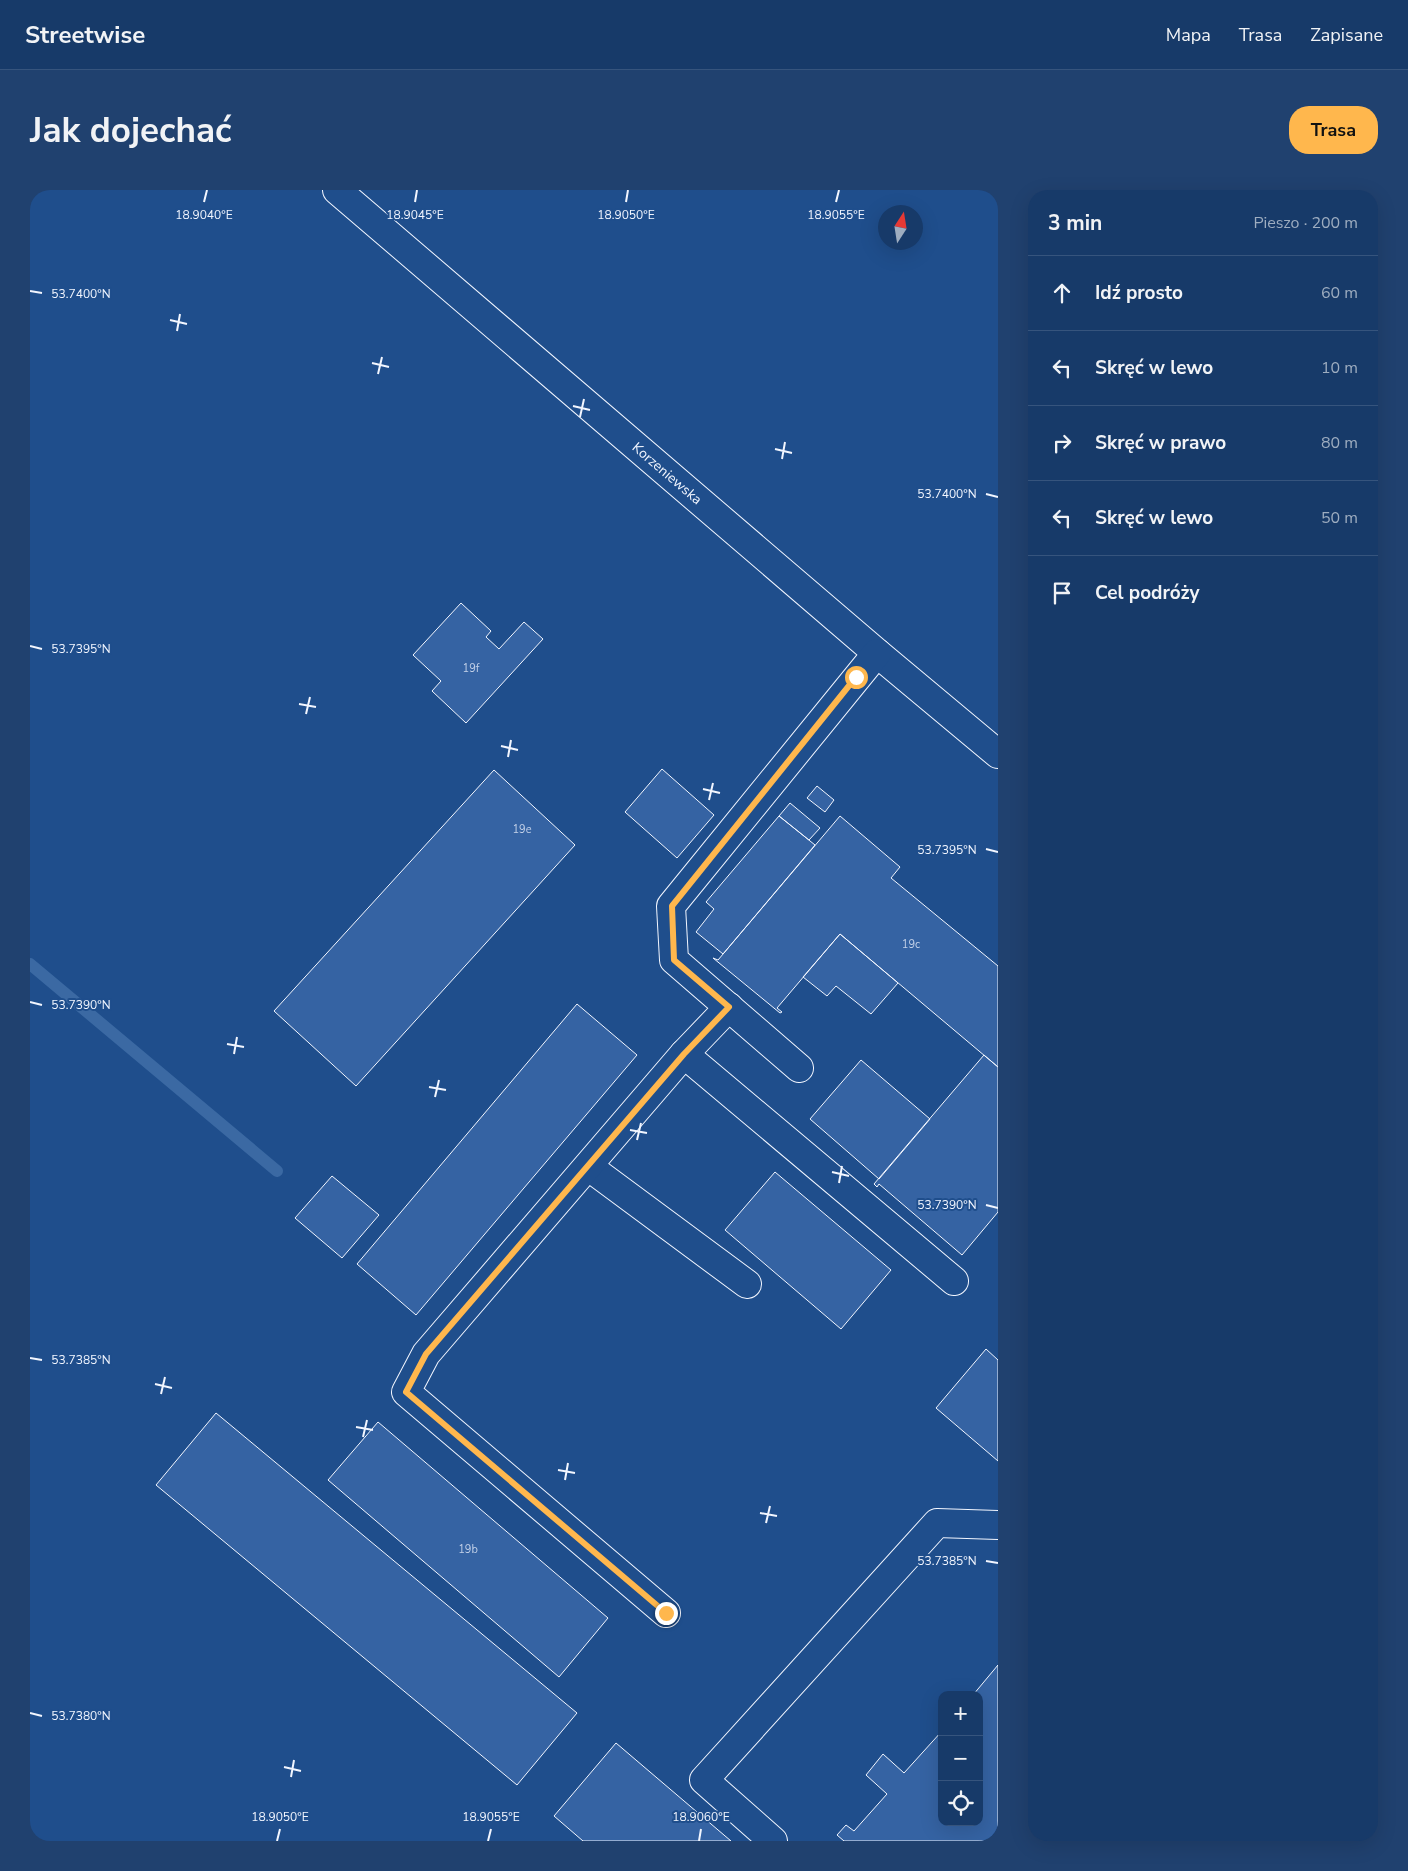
<!DOCTYPE html>
<html lang="pl">
<meta charset="utf-8">
<style>
body{margin:0;font-family:"Nunito Sans",sans-serif;background:#20416f;color:#f1f3f6}
.controls{position:absolute;right:15px;bottom:15px;display:grid;overflow:hidden;border-radius:10px;box-shadow:0 5px 20px #0002}
.controls button{width:45px;height:45px;display:grid;place-items:center;padding:0;border:0;border-bottom:1px solid #36547d;background:#173a69;color:#f1f3f6;font:25px sans-serif}
.compass{position:absolute;left:848px;top:15px;width:45px;height:45px;border-radius:50%;background:#173a69;box-shadow:0 5px 20px #0002;rotate:12deg}
.stop{position:absolute;width:15px;height:15px;margin:-11px;border:4px solid #ffb74d;border-radius:50%;background:#fff}
.stop.end{background:#ffb74d;border-color:#fff;box-shadow:0 1px 5px #0008}
.list{margin:0;padding:0;list-style:none}
h2{display:flex;justify-content:space-between;align-items:center;height:65px;margin:0;padding:0 20px;font-size:21px}
h2 small{font-size:16px;font-weight:400;color:#9eadc0}
.list li{display:grid;grid-template-columns:32px 1fr auto;gap:15px;align-items:center;box-sizing:border-box;height:75px;padding:0 20px;border-top:1px solid #36547d}
.list b{display:block;font-size:19px;white-space:nowrap}
.list em{font-size:16px;font-style:normal;color:#9eadc0}
.icon{flex:none;width:28px;height:28px;fill:none;stroke:currentColor;stroke-width:2;stroke-linecap:round;stroke-linejoin:round}
.map{position:relative;flex:none;width:968px;height:1651px;overflow:hidden;border-radius:20px}
header{display:flex;align-items:center;gap:30px;box-sizing:border-box;height:70px;padding:0 25px;background:#173a69;border-bottom:1px solid #36547d}
header strong{font-size:24px}
nav{display:flex;gap:28px;margin-inline-start:auto;font-size:18px}
.intro{display:flex;align-items:center;justify-content:space-between;box-sizing:border-box;height:120px;padding:0 30px}
h1{margin:0;font-size:35px}
.button{padding:12px 22px;border-radius:20px;background:#ffb74d;color:#111;font-size:18px;font-weight:700}
main{display:flex;gap:30px;padding:0 30px}
aside{flex:1;background:#173a69;border-radius:20px;box-shadow:0 5px 20px #0002}
.map>svg:first-child{display:block}
.lines{fill:none;stroke-linecap:round;stroke-linejoin:round}
.stream{stroke:#3b69a3;stroke-width:12}
.building{fill:#3563a3;stroke:#f2f6ff}
.minor-casing{stroke:#f2f6ff;stroke-width:30}
.minor{stroke:#1f4e8c;stroke-width:28}
.route{stroke:#ffb74d;stroke-width:6}
.ticks{fill:none;stroke:#f2f6ff;stroke-width:2}
.labels{text-anchor:middle;dominant-baseline:central;stroke-width:4;stroke-linejoin:round;paint-order:stroke}
.number-label{font-size:11px;fill:#c3d1e8}
.street-label{font-size:14px;fill:#f2f6ff;stroke:#1f4e8c}
.ticks-label{font-size:12px;text-anchor:middle;fill:#f2f6ff;stroke:#1f4e8c;stroke-width:4;stroke-linejoin:round;paint-order:stroke}
</style>
<header>
<strong>Streetwise</strong>
<nav><a>Mapa</a><a>Trasa</a><a>Zapisane</a></nav>
</header>
<div class="intro"><h1>Jak dojechać</h1><a class="button">Trasa</a></div>
<main>
<div class="map">
<svg width="968" height="1651" viewBox="0 0 968 1651">
<rect width="100%" height="100%" fill="#1f4e8c"/>
<g class="lines">
<path class="stream" d="M0,774L247,981"/>
</g>
<path class="building" d="M431,413L461,441L456,447L469,459L494,432L513,449L436,533L402,501L411,491L383,465Z
M632,579L684,625L647,668L595,622Z
M464,580L545,655L326,896L244,821Z
M787,596L804,610L795,622L777,608Z
M760,613L790,638L779,650L749,626Z
M749,626L785,655L693,764L666,742L684,719L676,712Z
M810,626L870,677L861,688L968,776V877L810,744L747,818L752,822L750,823L683,768L688,770Z
M810,744L868,793L841,824L806,796L797,806L773,787Z
M547,814L607,865L386,1125L327,1074Z
M954,865L968,877V1022L932,1065L849,994L847,997L844,994Z
M831,870L900,929L849,989L780,929Z
M745,982L861,1080L811,1139L695,1040Z
M302,986L349,1025L312,1068L265,1028Z
M956,1159L968,1170V1271L906,1218Z
M186,1223L547,1523L487,1595L126,1295Z
M348,1232L578,1428L529,1487L298,1290Z
M968,1475V1651H814L807,1645L816,1635L824,1641L857,1604L836,1585L853,1564L874,1583L912,1541V1632H949V1505H943Z
M586,1553L701,1651H553L524,1626Z"/>
<g class="lines">
<defs>
<g id="minor">
<path id="s1" d="M307,0L847,463L968,564"/>
<path d="M654,864L699,817"/>
<path d="M769,878L644,770L641,716L847,463"/>
<path d="M559,977L717,1094"/>
<path d="M636,1423L376,1202L396,1164L654,864L924,1091"/>
<path d="M743,1651L674,1590L907,1333L968,1335"/>
</g>
</defs>
<use href="#minor" class="minor-casing"/>
<use href="#minor" class="minor"/>
</g>
<g class="lines">
<path class="route" d="M636,1423L376,1202L396,1164L654,864L699,817L644,770L642,716L826,487"/>
</g>
<path class="ticks" d="M174,12L177,0M385,12L387,0M596,12L598,0M806,12L809,0M0,101L12,103M140,130L157,134M147,141L150,124M342,173L359,177M348,184L352,167M543,216L560,220M550,227L554,209M745,259L762,263M752,269L755,252M956,304L968,307M0,456L12,459M269,514L286,517M276,524L280,507M471,556L488,560M478,567L481,550M673,599L690,603M679,610L683,593M956,659L968,662M0,812L12,815M197,854L214,857M204,864L207,847M399,897L416,900M405,907L409,890M600,940L617,943M607,950L611,933M802,982L819,986M809,993L812,976M956,1015L968,1018M0,1168L12,1170M125,1194L142,1198M131,1204L135,1187M326,1237L343,1240M333,1247L337,1230M528,1280L545,1283M535,1290L538,1273M730,1323L747,1326M736,1333L740,1316M956,1371L968,1373M0,1523L12,1526M254,1577L271,1581M261,1587L264,1570M247,1651L250,1639M458,1651L461,1639M669,1651L671,1639"/>
<g class="labels">
<g class="number-label">
<text x="441" y="478">19f</text>
<text x="492" y="639">19e</text>
<text x="881" y="754">19c</text>
<text x="438" y="1359">19b</text>
</g>
<g class="street-label">
<text stroke="none"><textPath href="#s1" startOffset="435">Korzeniewska</textPath></text>
</g>
</g>
<g class="ticks-label">
<text x="174" y="29">18.9040°E</text>
<text x="385" y="29">18.9045°E</text>
<text x="596" y="29">18.9050°E</text>
<text x="806" y="29">18.9055°E</text>
<text x="51" y="108">53.7400°N</text>
<text x="917" y="308">53.7400°N</text>
<text x="51" y="463">53.7395°N</text>
<text x="917" y="664">53.7395°N</text>
<text x="51" y="819">53.7390°N</text>
<text x="917" y="1019">53.7390°N</text>
<text x="51" y="1174">53.7385°N</text>
<text x="917" y="1375">53.7385°N</text>
<text x="51" y="1530">53.7380°N</text>
<text x="250" y="1631">18.9050°E</text>
<text x="461" y="1631">18.9055°E</text>
<text x="671" y="1631">18.9060°E</text>
</g>
</svg>
<div class="controls">
<button>+</button>
<button>−</button>
<button><svg class="icon" aria-label="locate" viewBox="0 0 24 24"><circle cx="12" cy="12" r="6"/><path d="M12 2v4M12 18v4M2 12h4M18 12h4"/></svg></button>
</div>
<svg class="compass" viewBox="-18 -18 36 36"><path d="M0-13l5 13h-10z" fill="#e53935"/><path d="M0 13l5-13h-10z" fill="#9eadc0"/></svg>
<div class="stop" style="left:826px;top:487px"></div>
<div class="stop end" style="left:636px;top:1423px"></div>
</div>
<aside>
<h2>3 min<small>Pieszo · 200 m</small></h2>
<ul class="list">
<li><svg class="icon" aria-label="ahead" viewBox="0 0 24 24"><path d="M12 20V5M6 11l6-6 6 6"/></svg><div><b>Idź prosto</b></div><em>60 m</em></li>
<li><svg class="icon" aria-label="left" viewBox="0 0 24 24"><path d="M17 20v-9H6M10 6l-5 5 5 5"/></svg><div><b>Skręć w lewo</b></div><em>10 m</em></li>
<li><svg class="icon" aria-label="right" viewBox="0 0 24 24"><path d="M7 20v-9h11M14 6l5 5-5 5"/></svg><div><b>Skręć w prawo</b></div><em>80 m</em></li>
<li><svg class="icon" aria-label="left" viewBox="0 0 24 24"><path d="M17 20v-9H6M10 6l-5 5 5 5"/></svg><div><b>Skręć w lewo</b></div><em>50 m</em></li>
<li><svg class="icon" aria-label="arrive" viewBox="0 0 24 24"><path d="M6 21V4h12l-3 4 3 4H6"/></svg><div><b>Cel podróży</b></div></li>
</ul>
</aside>
</main>
